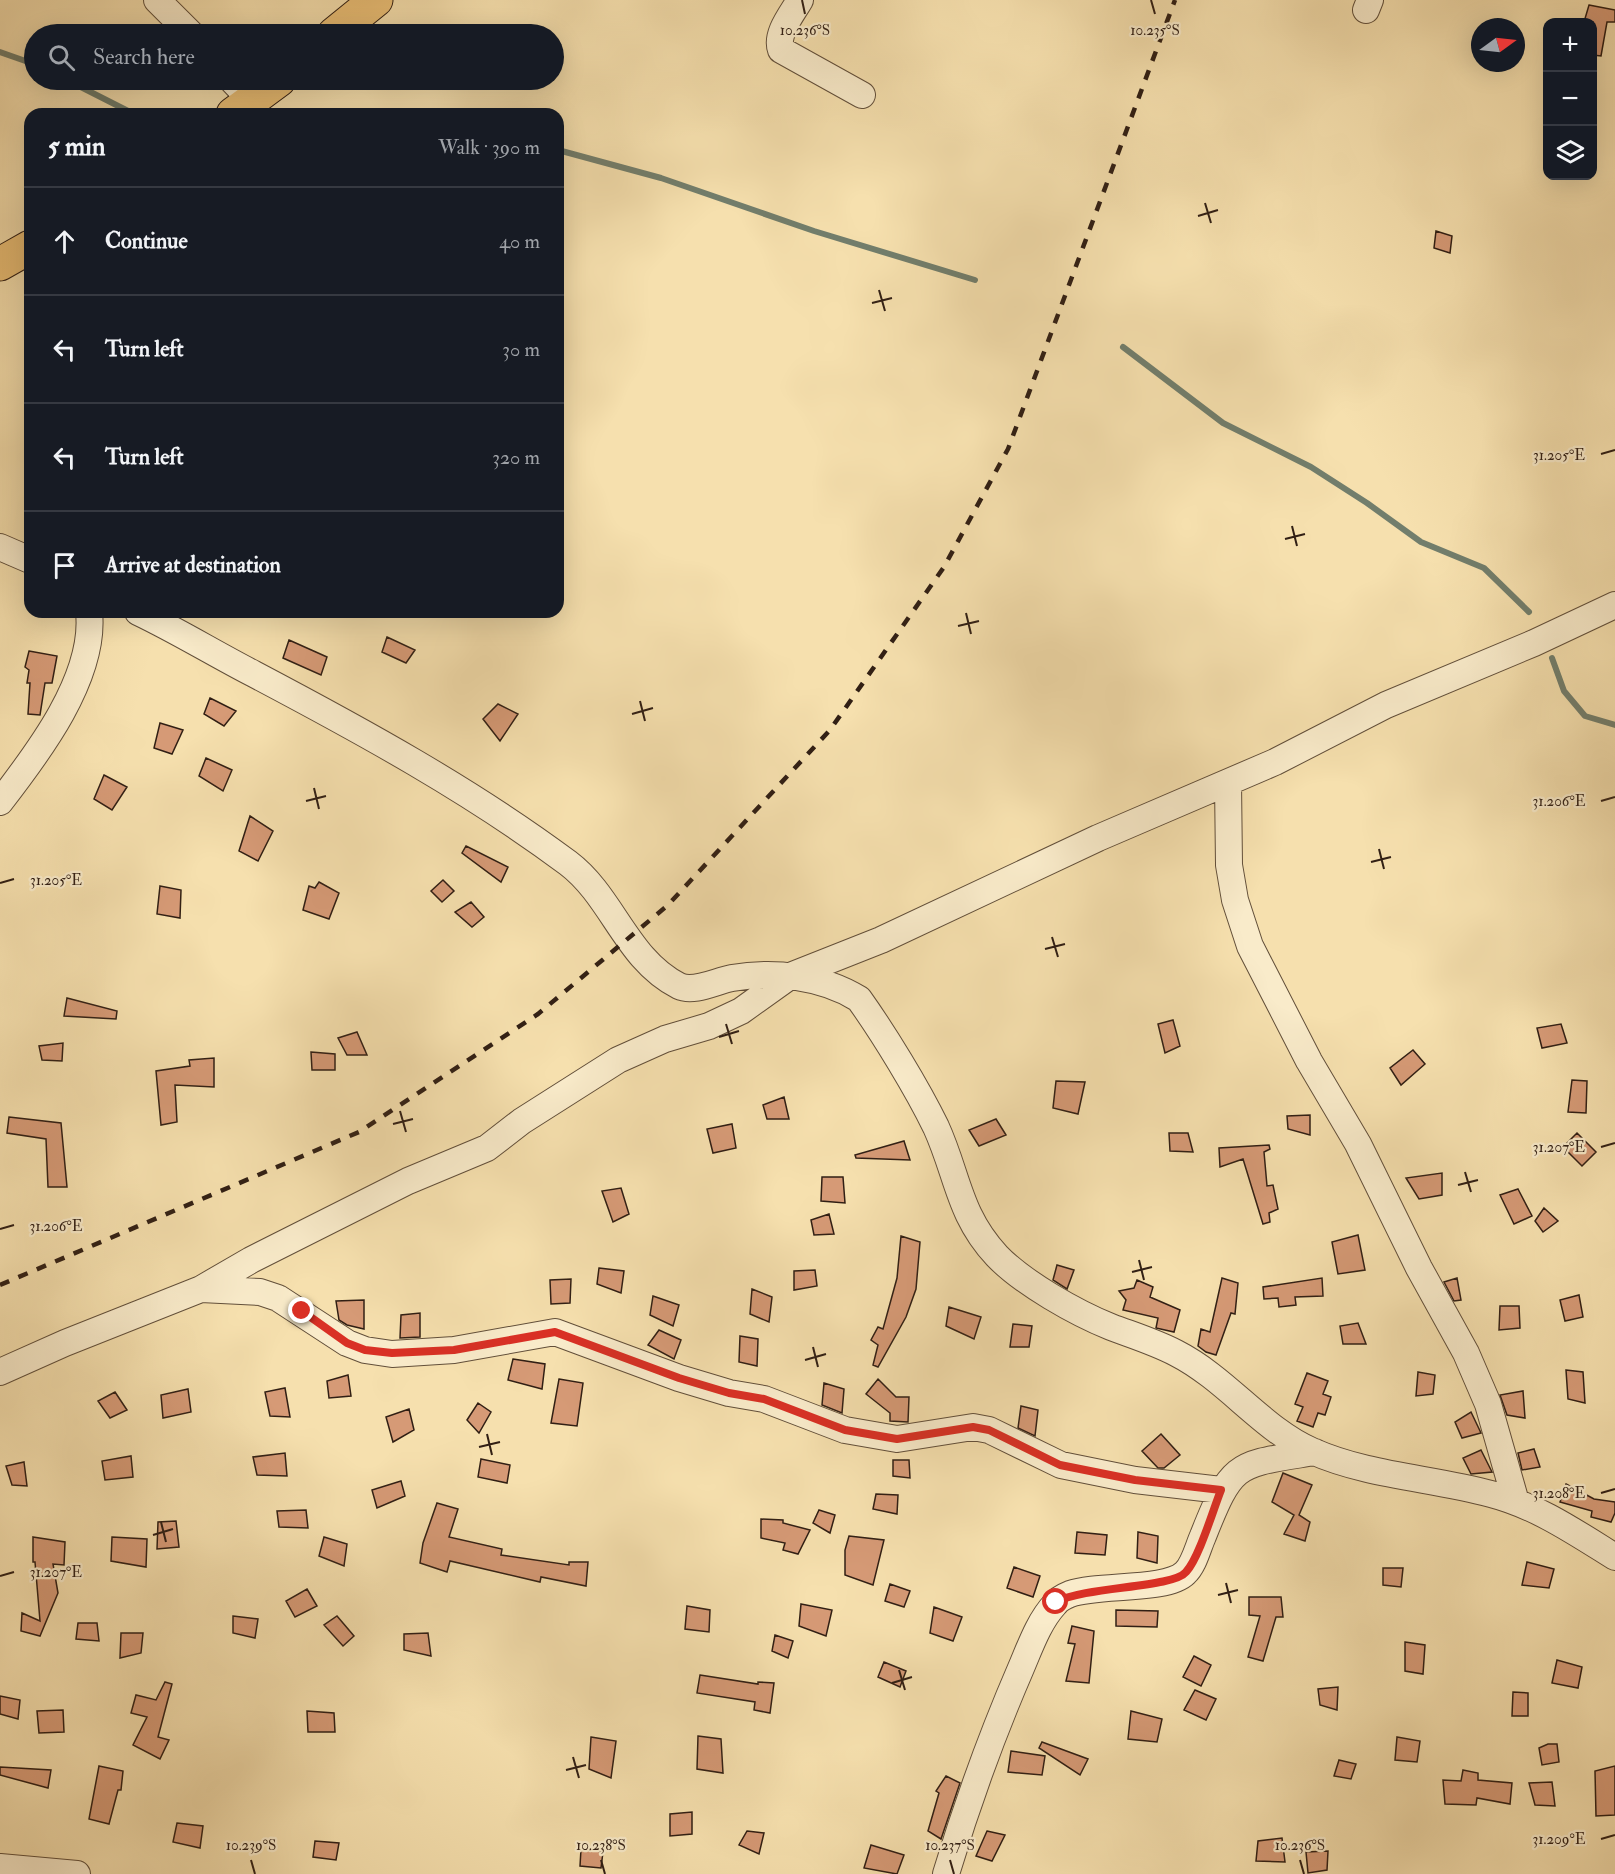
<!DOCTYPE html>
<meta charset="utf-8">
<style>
body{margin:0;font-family:"IM FELL Double Pica",serif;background:#242831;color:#f1f3f6}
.controls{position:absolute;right:18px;top:18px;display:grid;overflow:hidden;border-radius:12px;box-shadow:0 6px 24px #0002}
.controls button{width:54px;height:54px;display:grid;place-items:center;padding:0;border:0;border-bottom:2px solid #363941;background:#171b24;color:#f1f3f6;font:30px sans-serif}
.compass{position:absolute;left:1471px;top:18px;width:54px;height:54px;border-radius:50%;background:#171b24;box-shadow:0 6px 24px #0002;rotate:75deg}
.stop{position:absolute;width:18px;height:18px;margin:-14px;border:4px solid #d93025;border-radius:50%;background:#fff}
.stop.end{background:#d93025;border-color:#fff;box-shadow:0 2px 6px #0008}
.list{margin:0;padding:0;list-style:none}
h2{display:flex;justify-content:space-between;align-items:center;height:78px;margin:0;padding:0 24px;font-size:26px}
h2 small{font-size:20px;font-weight:400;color:#9ea1a6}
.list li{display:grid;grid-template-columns:39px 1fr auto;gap:18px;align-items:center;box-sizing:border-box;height:108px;padding:0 24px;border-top:2px solid #363941}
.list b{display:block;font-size:22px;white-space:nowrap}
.list em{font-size:20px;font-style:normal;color:#9ea1a6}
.icon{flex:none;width:33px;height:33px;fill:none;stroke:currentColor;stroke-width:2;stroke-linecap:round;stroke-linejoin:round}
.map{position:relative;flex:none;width:1615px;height:1874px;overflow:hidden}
.search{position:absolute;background:#171b24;box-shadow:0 6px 24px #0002;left:24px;top:24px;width:540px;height:66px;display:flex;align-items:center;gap:15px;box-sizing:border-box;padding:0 21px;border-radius:33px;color:#9ea1a6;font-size:22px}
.panel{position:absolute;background:#171b24;box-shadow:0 6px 24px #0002;left:24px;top:108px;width:540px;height:510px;border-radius:18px}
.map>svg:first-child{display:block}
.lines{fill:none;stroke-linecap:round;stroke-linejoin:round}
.stream{stroke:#727e6c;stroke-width:6}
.building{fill:#d69a76;stroke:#311f14;stroke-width:1.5}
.minor-casing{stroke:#624f3a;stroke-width:28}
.major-casing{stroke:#311f14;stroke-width:35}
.minor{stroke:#f9ebca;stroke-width:26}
.major{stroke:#ebc077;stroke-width:33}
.rail{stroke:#311f14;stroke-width:4.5;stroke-dasharray:10 10;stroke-linecap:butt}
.route{stroke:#d93025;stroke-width:8}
.ticks{fill:none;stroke:#311f14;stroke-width:2}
.ticks-label{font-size:15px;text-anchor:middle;fill:#311f14;stroke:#f9ebca;stroke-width:4.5;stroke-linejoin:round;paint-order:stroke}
</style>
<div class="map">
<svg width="1615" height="1874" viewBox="0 0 1615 1874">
<rect width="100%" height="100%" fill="#f6e0ae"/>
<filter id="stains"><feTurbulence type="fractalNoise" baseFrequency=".00333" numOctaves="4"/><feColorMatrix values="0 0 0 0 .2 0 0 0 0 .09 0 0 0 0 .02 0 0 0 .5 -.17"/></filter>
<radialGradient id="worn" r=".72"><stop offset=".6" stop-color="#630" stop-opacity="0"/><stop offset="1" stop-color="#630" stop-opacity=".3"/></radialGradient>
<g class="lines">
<path class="stream" d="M0,52L34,64
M67,80L134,114
M558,150L661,178L814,231L975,280
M1123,347L1223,423L1311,467L1367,503L1421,542L1484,568L1529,612
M1552,658L1564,691L1585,716L1615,725"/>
</g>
<path class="building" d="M1589,5L1615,10V22H1607L1601,56L1593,55V22H1584Z
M1436,231L1452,236L1450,253L1434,248Z
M387,637L415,650L406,663L382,652Z
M289,640L327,657L321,675L283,658Z
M29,651L57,656L52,683H45L40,715L28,714L30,683H27L29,670L25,667Z
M210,698L236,711L224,726L204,714Z
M498,704L518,714L500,741L483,719Z
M160,723L183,730L172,754L154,748Z
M206,758L232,770L223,791L199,776Z
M104,775L127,787L112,810L94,799Z
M250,816L273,831L258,861L239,851Z
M466,846L508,867L501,882L462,853Z
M443,880L454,891L442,902L431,891Z
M319,882L339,893L329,919L303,910L309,886L315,888Z
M160,886L181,890L180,918L157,914Z
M471,902L484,917L472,927L455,912Z
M67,998L117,1011L116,1019L64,1016Z
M1173,1020L1180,1046L1165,1053L1158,1024Z
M1561,1024L1567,1043L1542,1048L1537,1028Z
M357,1032L367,1055H347L338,1038Z
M63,1043L62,1061L42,1060L39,1046Z
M1413,1050L1425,1064L1401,1085L1390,1068Z
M311,1052L335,1054V1070H312Z
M214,1058V1087L175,1085L177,1122L161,1125L156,1071L190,1066L189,1060Z
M1572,1080L1587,1081L1586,1113L1568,1112Z
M1056,1081L1085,1082L1078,1114L1053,1108Z
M784,1097L789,1119H767L763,1105Z
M1310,1115V1135L1288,1129L1287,1116Z
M9,1117L61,1123L67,1187H48L46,1139L7,1133Z
M996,1119L1006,1135L979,1146L969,1130Z
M732,1124L736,1148L713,1153L707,1129Z
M1169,1133H1188L1193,1152L1170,1151Z
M1577,1133L1596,1152L1582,1166L1563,1147Z
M904,1141L910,1160L856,1158L855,1155Z
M1269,1145L1270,1149L1264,1152L1267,1186L1273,1185L1278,1209L1269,1213L1270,1222L1263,1224L1243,1159L1220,1167L1219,1148Z
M1442,1173V1195L1419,1199L1406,1178Z
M822,1177H843L845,1203L821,1201Z
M621,1188L629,1214L613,1222L602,1191Z
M1518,1189L1532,1216L1514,1224L1500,1195Z
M1544,1208L1558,1221L1543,1232L1535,1221Z
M829,1214L834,1234L814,1235L811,1220Z
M1358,1235L1365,1270L1338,1274L1332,1242Z
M901,1236L920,1242L916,1289L906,1317L878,1367L873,1365L878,1345L871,1340L878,1327L883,1329L897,1278Z
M1057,1265L1074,1270L1067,1289L1053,1280Z
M599,1268L624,1271L621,1293L597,1284Z
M815,1270L817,1286L794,1290V1271Z
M1222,1278L1238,1283L1235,1314L1231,1313L1216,1355L1206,1352L1198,1346L1201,1329L1210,1332Z
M1322,1278L1323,1296L1295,1297L1296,1305L1279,1307L1278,1298L1264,1299L1263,1287Z
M1457,1278L1461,1300L1454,1301L1444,1282Z
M571,1279L570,1303L551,1304L550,1280Z
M1137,1280L1153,1287L1150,1297L1180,1310L1174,1332L1156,1328L1158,1318L1123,1310L1126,1300L1119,1291L1134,1288Z
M752,1289L772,1297L769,1322L750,1314Z
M1579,1295L1583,1317L1565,1321L1560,1300Z
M653,1296L679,1305L673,1326L650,1315Z
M364,1300V1329L347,1325L339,1320L336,1301Z
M1500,1306H1519L1520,1328L1499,1330Z
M949,1307L981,1317L974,1339L946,1326Z
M420,1313V1337L400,1338L401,1315Z
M1358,1323L1366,1344H1343L1340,1326Z
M1013,1324L1032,1326L1029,1347H1010Z
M659,1330L681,1340L674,1359L648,1345Z
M740,1336L758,1339L757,1366L739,1362Z
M513,1359L545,1364L542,1389L508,1380Z
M1566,1370L1583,1372L1585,1403L1568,1399Z
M1418,1372L1435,1375L1433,1394L1416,1396Z
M1307,1373L1328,1381L1323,1394L1331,1397L1325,1415L1318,1413L1313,1427L1297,1421L1303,1407L1295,1404Z
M348,1375L351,1396L329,1398L327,1381Z
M559,1379L583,1383L577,1426L551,1423Z
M878,1379L896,1397H909L908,1422L890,1421V1413L866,1394Z
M824,1383L844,1389L842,1413L822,1405Z
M285,1388L290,1417L270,1416L265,1392Z
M188,1389L191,1412L163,1418L161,1395Z
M1523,1391L1525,1418L1507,1415L1500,1395Z
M115,1392L127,1410L110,1418L98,1401Z
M478,1403L491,1412L479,1433L467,1420Z
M1021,1406L1038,1410L1035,1436L1018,1428Z
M409,1409L414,1430L393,1442L386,1417Z
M1471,1412L1481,1433L1462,1438L1455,1422Z
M1161,1434L1180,1455L1164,1468H1158L1142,1451Z
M1534,1449L1540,1467L1522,1470L1518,1453Z
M1481,1450L1492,1472L1471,1474L1463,1458Z
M285,1453L287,1476L257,1475L253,1457Z
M131,1456L133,1477L105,1480L102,1461Z
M481,1459L510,1465L507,1483L478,1477Z
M893,1460H909L910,1478L893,1476Z
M24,1462L27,1486L12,1485L6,1466Z
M1283,1473L1312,1485L1299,1515L1310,1522L1305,1541L1284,1534L1294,1515L1272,1502Z
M401,1481L405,1496L377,1508L372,1490Z
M1566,1484L1594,1499L1615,1502V1513L1611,1522L1591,1517L1592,1511L1560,1502Z
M876,1494L898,1495L897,1514L873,1509Z
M437,1503L458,1509L449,1537L502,1549L501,1555L569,1565V1562H588L586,1586L541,1577L540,1582L450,1561L447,1572L420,1563L423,1543Z
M306,1510L308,1528L279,1527L277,1511Z
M819,1510L835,1515L830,1533L813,1523Z
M761,1519L783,1520V1523L810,1530L798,1554L783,1550L785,1543L761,1538Z
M176,1521L179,1547L157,1549L158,1522Z
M1077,1532L1107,1535L1105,1555L1075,1553Z
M1138,1532L1158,1536L1157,1563L1137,1558Z
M849,1536L884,1540L873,1585L845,1575V1550Z
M33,1537L65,1542L64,1565L53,1564L58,1593L40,1636L21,1631L22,1613L40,1621L35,1562H33Z
M112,1537L147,1539L146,1567L111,1561Z
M324,1537L347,1544L344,1566L319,1556Z
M1527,1562L1554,1569L1549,1588L1522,1585Z
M1014,1567L1040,1576L1033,1597L1007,1588Z
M1383,1568H1403L1401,1587L1383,1585Z
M890,1584L910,1591L904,1607L885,1601Z
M307,1589L317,1606L295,1617L286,1601Z
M1249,1597H1281L1283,1617H1276L1263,1661L1248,1657L1260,1616L1249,1615Z
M801,1604L832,1610L826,1636L799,1626Z
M687,1606L710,1610L709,1632L685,1629Z
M934,1607L962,1617L953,1641L930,1633Z
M1116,1610L1158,1611L1157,1627L1116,1626Z
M233,1616L258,1619L255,1638L233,1633Z
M337,1616L354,1636L343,1646L324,1625Z
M78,1623H97L99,1641L76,1639Z
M1072,1626L1094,1631L1089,1683L1066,1681L1075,1644L1068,1643Z
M121,1633H143L141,1653L120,1658Z
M428,1633L431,1656L404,1650V1634Z
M775,1635L793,1641L788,1658L772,1651Z
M1405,1642L1425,1645L1423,1674L1405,1671Z
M1194,1656L1211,1665L1201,1686L1183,1677Z
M1557,1660L1582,1667L1578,1688L1552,1683Z
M884,1662L906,1671L900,1687L878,1677Z
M700,1675L758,1684V1682L774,1683L770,1713L754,1710L755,1702L697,1693Z
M165,1682L172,1684L158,1737L169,1740L160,1759L133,1745L147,1717L131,1713L136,1695L156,1700Z
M1338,1687L1337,1710L1320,1705L1318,1689Z
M1195,1690L1216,1699L1206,1720L1184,1710Z
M1513,1692L1528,1693V1716H1512Z
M0,1696L20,1700L18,1719L0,1714Z
M63,1710L64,1732L39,1733L37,1711Z
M307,1711L334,1713L335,1732H308Z
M1131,1711L1162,1719L1157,1742L1128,1739Z
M698,1736L721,1739L723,1773L697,1769Z
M591,1737L616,1741L611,1778L589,1769Z
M1397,1737L1420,1741L1417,1762L1395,1760Z
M1042,1742L1088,1759L1080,1775L1039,1748Z
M1548,1744H1557L1559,1762L1542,1765L1539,1748Z
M1011,1751L1045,1756L1042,1775L1008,1772Z
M1339,1760L1356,1764L1351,1779L1334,1776Z
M99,1766L123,1771L121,1790H118L109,1824L89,1819Z
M1615,1766V1815L1596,1816L1595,1771Z
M0,1767L51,1770L48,1788L0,1775Z
M1463,1770L1478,1773V1780L1512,1783L1510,1804L1477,1798L1476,1805L1445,1804L1443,1780L1461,1781Z
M946,1776L960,1783L941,1839L928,1831L939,1793L936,1791Z
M1552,1782L1555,1806L1535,1805L1529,1783Z
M692,1812V1834L670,1836V1814Z
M177,1823L203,1826L200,1848L173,1842Z
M747,1831L764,1833L759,1854L739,1845Z
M987,1831L1005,1835L992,1861L976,1856Z
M1282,1838L1285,1862L1256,1861L1258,1841Z
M315,1841L339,1843L336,1860L313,1857Z
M871,1845L904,1855L897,1874L864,1868Z
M581,1849L603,1852L601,1868L580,1866Z
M1328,1851L1327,1870L1308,1873L1306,1852Z"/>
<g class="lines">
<defs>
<path id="minor" d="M157,0L191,34
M800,0C792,14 775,34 781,50L862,95
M1366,10L1370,0
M232,80L252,101
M0,547L30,560
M138,612C178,631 215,654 254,674C362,731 470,790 568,863C613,897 626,959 679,986C694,993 716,981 732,978C774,971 822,976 859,999C884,1034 917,1088 936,1127C958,1175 958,1214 997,1256C1023,1283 1076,1313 1111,1327C1132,1335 1155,1342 1176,1353C1227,1379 1263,1430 1312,1451C1368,1476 1433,1478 1491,1494C1537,1506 1575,1532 1615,1557
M1228,783L1229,865L1235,900L1250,946L1309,1061L1358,1144L1419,1268L1466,1353L1488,1404L1516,1502
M0,802C38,753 96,677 89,612
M201,1289L260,1292L278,1298L347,1343L365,1350L392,1354L454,1350L555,1332L679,1378L729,1393L764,1399L845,1430L897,1439L973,1427L989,1430L1061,1465L1135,1480L1221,1490
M0,1372L65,1343L201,1289L251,1260L408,1181L487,1148L522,1121L618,1060L665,1039L709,1026L741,1011L790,976L881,940L1098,838L1275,762L1386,705L1534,643L1615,605
M0,1867L77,1874
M946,1874C967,1804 992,1735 1021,1668C1030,1647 1039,1621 1055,1604C1058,1600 1065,1596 1070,1594C1098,1584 1167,1591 1185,1573C1194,1565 1198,1547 1203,1536C1233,1460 1236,1465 1315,1452"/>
<path id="major" d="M334,34L376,0
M233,114L279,80
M0,264L30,247"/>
</defs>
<use href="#minor" class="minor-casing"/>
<use href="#major" class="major-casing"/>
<use href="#minor" class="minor"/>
<use href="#major" class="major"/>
<path class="rail" d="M0,1285L359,1132L538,1014L668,905L830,730L944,567L1008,449L1175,0"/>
</g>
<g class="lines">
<path class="route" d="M302,1311L347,1343L365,1350L392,1353L454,1350L555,1332L679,1378L729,1393L764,1399L845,1430L897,1439L973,1427L989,1430L1060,1465L1135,1480L1221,1490C1213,1510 1199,1558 1186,1572C1173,1588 1086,1586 1056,1602"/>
</g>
<path class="ticks" d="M802,0L805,14M1151,0L1155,14M1205,203L1211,223M1198,216L1218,210M879,290L885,311M872,303L892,298M1601,454L1615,450M1292,526L1297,546M1285,539L1305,534M966,613L971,634M958,626L979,621M640,701L645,721M632,714L653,708M314,788L319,809M306,801L326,796M1601,801L1615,797M1379,849L1384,869M1371,862L1391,857M0,883L14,879M1052,937L1058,957M1045,949L1065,944M726,1024L732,1044M719,1037L739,1031M400,1111L406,1132M393,1124L413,1119M1601,1147L1615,1143M1465,1172L1471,1192M1458,1185L1478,1180M0,1229L14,1225M1139,1260L1144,1280M1132,1272L1152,1267M813,1347L818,1367M805,1360L826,1354M487,1434L492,1455M479,1447L500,1442M1601,1493L1615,1489M161,1522L166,1542M153,1535L173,1529M0,1576L14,1572M1226,1583L1231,1603M1218,1595L1238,1590M899,1670L905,1690M892,1683L912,1677M573,1757L579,1778M566,1770L586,1765M1601,1839L1615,1835M251,1860L255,1874M601,1860L605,1874M950,1860L954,1874M1300,1860L1304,1874"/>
<g class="ticks-label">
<text x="805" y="35">10.236°S</text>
<text x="1155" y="35">10.235°S</text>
<text x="1559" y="460">31.205°E</text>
<text x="1559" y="806">31.206°E</text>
<text x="56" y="885">31.205°E</text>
<text x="1559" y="1152">31.207°E</text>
<text x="56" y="1231">31.206°E</text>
<text x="1559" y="1498">31.208°E</text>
<text x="56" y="1577">31.207°E</text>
<text x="1559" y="1844">31.209°E</text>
<text x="251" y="1850">10.239°S</text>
<text x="601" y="1850">10.238°S</text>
<text x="950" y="1850">10.237°S</text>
<text x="1300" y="1850">10.236°S</text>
</g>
<rect width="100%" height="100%" filter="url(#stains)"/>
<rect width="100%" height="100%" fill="url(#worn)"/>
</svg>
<div class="controls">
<button>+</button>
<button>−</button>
<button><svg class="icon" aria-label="layers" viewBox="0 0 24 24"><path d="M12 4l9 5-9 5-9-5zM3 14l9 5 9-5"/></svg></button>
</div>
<svg class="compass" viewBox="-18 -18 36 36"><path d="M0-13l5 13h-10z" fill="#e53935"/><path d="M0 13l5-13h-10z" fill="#9ea1a6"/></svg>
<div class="stop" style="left:1056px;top:1602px"></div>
<div class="stop end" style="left:302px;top:1311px"></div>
<div class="search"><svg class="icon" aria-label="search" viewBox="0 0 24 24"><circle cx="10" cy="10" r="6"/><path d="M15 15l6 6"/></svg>Search here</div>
<section class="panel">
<h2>5 min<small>Walk · 390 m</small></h2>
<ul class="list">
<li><svg class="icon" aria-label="ahead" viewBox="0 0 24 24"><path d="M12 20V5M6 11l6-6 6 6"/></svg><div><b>Continue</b></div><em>40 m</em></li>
<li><svg class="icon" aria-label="left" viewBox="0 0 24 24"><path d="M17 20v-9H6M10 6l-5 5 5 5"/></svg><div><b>Turn left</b></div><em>30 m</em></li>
<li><svg class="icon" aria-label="left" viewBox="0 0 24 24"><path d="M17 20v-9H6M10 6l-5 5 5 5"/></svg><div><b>Turn left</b></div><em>320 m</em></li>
<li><svg class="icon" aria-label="arrive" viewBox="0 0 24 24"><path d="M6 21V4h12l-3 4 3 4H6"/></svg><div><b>Arrive at destination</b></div></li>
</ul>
</section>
</div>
